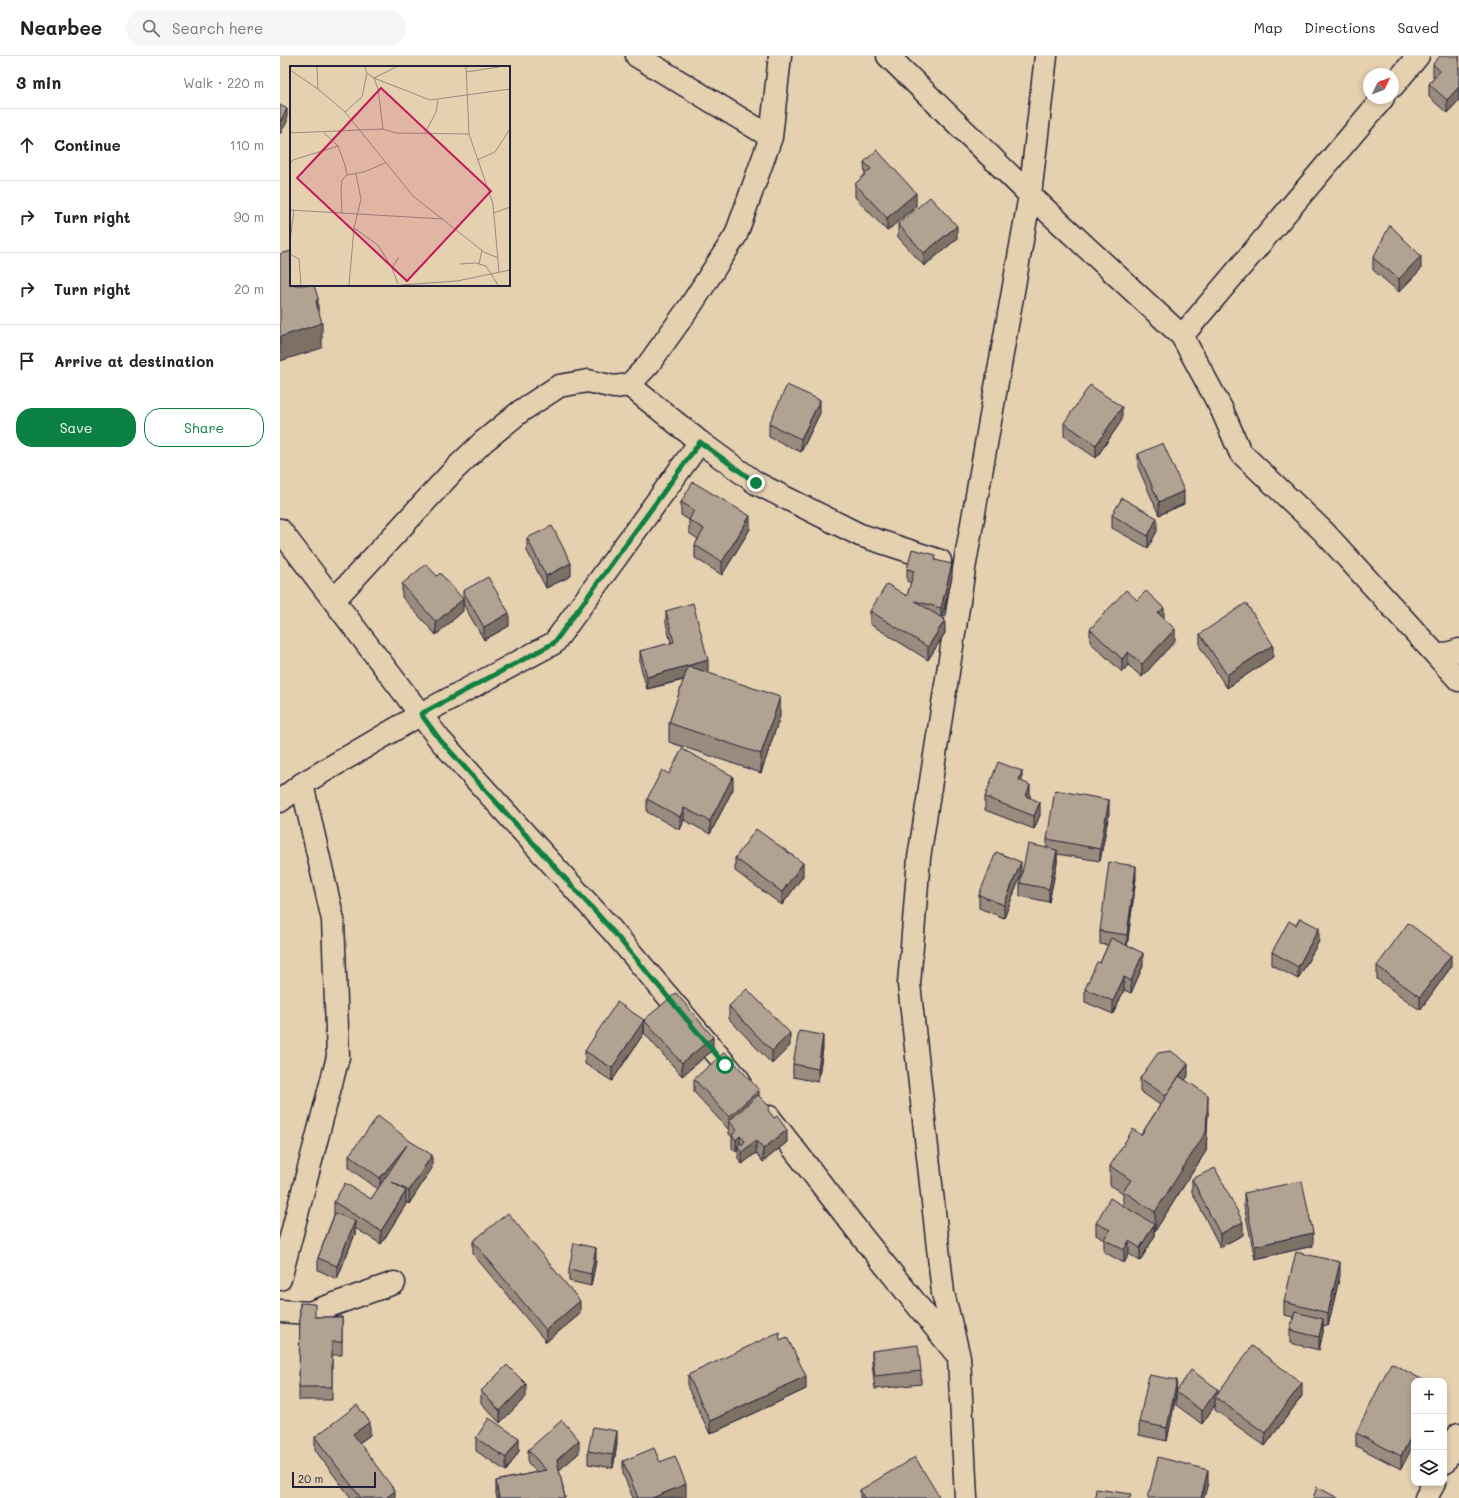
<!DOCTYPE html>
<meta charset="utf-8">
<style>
body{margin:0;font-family:Mali,sans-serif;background:#f6f6f6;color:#222}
.controls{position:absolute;right:12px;bottom:12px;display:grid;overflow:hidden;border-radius:8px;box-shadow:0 2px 6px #0003}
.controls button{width:36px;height:36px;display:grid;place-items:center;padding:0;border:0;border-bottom:1px solid #e0e0e0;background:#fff;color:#222;font:20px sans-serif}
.compass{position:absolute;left:1083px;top:12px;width:36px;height:36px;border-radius:50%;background:#fff;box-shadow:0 2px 6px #0003;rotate:47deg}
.scale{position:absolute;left:12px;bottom:10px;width:84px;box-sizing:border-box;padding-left:4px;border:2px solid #22223b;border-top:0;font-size:11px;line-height:14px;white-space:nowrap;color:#22223b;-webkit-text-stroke:3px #e5d0af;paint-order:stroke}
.stop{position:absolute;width:12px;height:12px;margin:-9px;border:3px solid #0b8043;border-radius:50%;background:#fff}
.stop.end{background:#0b8043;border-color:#fff;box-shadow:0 1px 4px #0008}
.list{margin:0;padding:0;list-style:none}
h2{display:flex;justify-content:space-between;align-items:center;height:52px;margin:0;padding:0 16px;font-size:17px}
h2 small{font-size:13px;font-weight:400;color:#767676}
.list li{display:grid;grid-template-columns:26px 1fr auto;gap:12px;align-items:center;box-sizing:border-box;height:72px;padding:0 16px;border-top:1px solid #e0e0e0}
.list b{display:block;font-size:15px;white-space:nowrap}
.list em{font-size:13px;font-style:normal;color:#767676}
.actions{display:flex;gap:8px;padding:12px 16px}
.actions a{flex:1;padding:9px 0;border:1px solid #0b8043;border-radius:16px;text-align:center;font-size:14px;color:#0b8043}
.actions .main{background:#0b8043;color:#fff}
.icon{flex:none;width:22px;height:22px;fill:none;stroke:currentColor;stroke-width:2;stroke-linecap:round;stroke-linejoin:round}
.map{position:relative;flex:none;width:1179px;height:1442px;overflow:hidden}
header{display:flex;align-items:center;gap:24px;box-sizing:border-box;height:56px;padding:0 20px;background:#fff;border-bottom:1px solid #e0e0e0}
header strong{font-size:19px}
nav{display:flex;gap:22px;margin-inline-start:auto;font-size:14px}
.search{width:280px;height:36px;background:#f6f6f6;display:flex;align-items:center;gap:10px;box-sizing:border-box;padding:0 14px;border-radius:22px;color:#767676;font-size:15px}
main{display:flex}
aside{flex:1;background:#fff}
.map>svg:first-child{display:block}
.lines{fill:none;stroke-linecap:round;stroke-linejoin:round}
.street-casing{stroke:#22223b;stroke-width:25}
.street{stroke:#e5d0af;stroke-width:22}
.wall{fill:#998b7d;stroke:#22223b}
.shaded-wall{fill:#7d7166;stroke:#22223b}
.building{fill:#b2a291;stroke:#22223b}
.route{stroke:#0b8043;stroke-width:5}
.inset-road{fill:none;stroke:#978a81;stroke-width:1}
.view{fill:#c2185b;fill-opacity:0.15;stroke:#c2185b;stroke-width:2}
.inset-edge{fill:none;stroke:#22223b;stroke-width:2}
</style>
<header>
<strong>Nearbee</strong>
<div class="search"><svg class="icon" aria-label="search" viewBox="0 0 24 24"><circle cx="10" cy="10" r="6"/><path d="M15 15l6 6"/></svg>Search here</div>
<nav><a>Map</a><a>Directions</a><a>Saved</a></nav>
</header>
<main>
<aside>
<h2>3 min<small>Walk · 220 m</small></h2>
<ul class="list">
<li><svg class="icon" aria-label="ahead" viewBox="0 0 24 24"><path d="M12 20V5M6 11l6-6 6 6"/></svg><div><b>Continue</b></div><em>110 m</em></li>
<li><svg class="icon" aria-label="right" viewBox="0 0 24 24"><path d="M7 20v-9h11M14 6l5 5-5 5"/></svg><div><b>Turn right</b></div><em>90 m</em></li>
<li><svg class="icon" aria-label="right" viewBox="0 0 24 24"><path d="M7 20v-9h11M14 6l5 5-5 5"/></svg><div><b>Turn right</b></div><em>20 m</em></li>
<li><svg class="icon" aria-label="arrive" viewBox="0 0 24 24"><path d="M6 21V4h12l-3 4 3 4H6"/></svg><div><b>Arrive at destination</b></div></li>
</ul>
<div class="actions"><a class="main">Save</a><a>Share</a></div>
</aside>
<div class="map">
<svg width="1179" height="1442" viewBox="0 0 1179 1442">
<rect width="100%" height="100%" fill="#e5d0af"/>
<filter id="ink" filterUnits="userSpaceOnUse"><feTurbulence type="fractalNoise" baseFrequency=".025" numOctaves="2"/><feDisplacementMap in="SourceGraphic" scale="8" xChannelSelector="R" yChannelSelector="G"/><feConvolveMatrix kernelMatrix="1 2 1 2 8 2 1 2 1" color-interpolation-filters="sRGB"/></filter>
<g filter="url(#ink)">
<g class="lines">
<defs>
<path id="street" d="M357,0L491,81
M608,0L750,139L902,280L942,354L960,396L1043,475L1179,624
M1113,30L1138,0
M902,280L1103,42
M349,329L420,386L476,427L580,479L660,505
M0,474L160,684L330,872L459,1024
M54,544L175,413L203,386L241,355L279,330L308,325L334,331L349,329L368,309L411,249L456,179L491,81L500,0
M1158,601L1179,594
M0,745L22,728L141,658L274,587L420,386
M489,1061L584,1183L675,1296
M0,1223L58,1001L53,864L22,728
M0,1255L29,1257L114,1227
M1164,1407L1179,1378
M686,1442L679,1301L663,1237L629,928L639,802L684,513L750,139L766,0
M1146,1442L1154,1427"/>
</defs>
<use href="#street" class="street-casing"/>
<use href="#street" class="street"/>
</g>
<path class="wall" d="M1179,0V44L1167,57L1149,41V28L1154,22L1153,21V8Z
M584,106L636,150L607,175L575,141V128L585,119Z
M618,168L677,183L644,210L618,181Z
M1093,202L1141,213L1119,236L1093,214Z
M540,357L521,396L489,381V368Z
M842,364L816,402L784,380V367Z
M858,398L904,448L879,459L858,411Z
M401,446L470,473L442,519L415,502V489L418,483L409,477V464L401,459Z
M832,459L877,475L868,492L832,472Z
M247,482L291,520L266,532L247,495Z
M656,504L672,521L662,562L665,577L648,604L590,568V555L627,540L631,527L627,525V513Z
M157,520L183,555L156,579L122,541V528Z
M183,535L229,570L204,584L183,548Z
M857,544L884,563L895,585L862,621L848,609L842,616L810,586V573Z
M386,555L428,617L500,660L481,717L389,686V667L404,624L367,633L360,608V595L391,587L386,567Z
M920,578L993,601L947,632L920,591Z
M742,726L750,742L760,759L754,773L705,754V741Z
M453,733L430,778L404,764L400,774L367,756V743Z
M829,757L820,805L777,798V807L769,846L740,840V827L767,792V783Z
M455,802L523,820L502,849L455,815Z
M741,819L724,862L699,852V839Z
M856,822L847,890L863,910L851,937L844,934L833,958L805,946V933L820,907L828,889L820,888V875Z
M1039,885L1018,923L992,909V896Z
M1097,910L1171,911L1140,954L1097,923Z
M449,950L510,990L492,1008L449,963Z
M364,964L433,994L402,1020L364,977Z
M364,977L332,1025L305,1008V995Z
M543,992L538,1026L513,1021V1008Z
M908,1020L905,1024L928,1057L926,1095L875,1175L874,1174V1181L860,1205L849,1198L844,1207L824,1196V1184L816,1179V1167L843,1150V1137L830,1129V1110L861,1079L880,1049L860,1035V1022Z
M414,1023L479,1040L507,1086L483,1106L476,1097L462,1108L458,1103V1094L456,1096L452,1092V1081L449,1078V1074L414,1036Z
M69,1099L152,1112L129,1148L126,1146V1148L101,1188L75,1172V1178L57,1223L38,1214V1202L54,1159V1146L91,1143L98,1133L69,1112Z
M912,1123L963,1179L940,1191L912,1136Z
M964,1137L1033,1190L975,1203L964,1150Z
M193,1185L300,1258L266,1286L193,1198Z
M316,1205L311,1230L289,1225V1213Z
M1060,1219L1048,1270L1043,1269V1276L1039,1294L1010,1287V1274L1013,1261L1004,1259V1246Z
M20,1247L35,1261H62V1299H52V1344H19Z
M500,1284L526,1333L430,1378L408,1332V1319Z
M592,1295L641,1315V1328L595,1333L592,1308Z
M1145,1325L1121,1413L1076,1390V1377Z
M201,1335L246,1341L220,1367L201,1347Z
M897,1336L938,1338L1022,1340L985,1390L935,1354V1349L922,1368L896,1349V1339L887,1385L859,1379V1366Z
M90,1379L79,1387L115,1442H71L35,1394V1381Z
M196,1382L239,1395L226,1415L196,1395Z
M337,1388L333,1412L308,1408V1395Z
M248,1394L299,1397L279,1414L285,1442H217L216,1438V1425L257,1416L248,1407Z
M343,1405L406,1441L404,1442H353L343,1418Z
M580,1434L660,1442H580Z"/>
<path class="shaded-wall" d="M1179,31V44L1167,57V44Z
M7,53V66L0,78V66Z
M636,137V150L607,175V162Z
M677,170V183L644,210V197Z
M1141,200V213L1119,236V223Z
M38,242V266L42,267V292L0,305V281L36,246Z
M540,344V357L521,396V383Z
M842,351V364L816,402V389Z
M904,435V448L879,459V446Z
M470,460V473L442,519V506Z
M877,462V475L868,492V480Z
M291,507V520L266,532V520Z
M672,508V521L661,565V552Z
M183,543V555L156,579V566Z
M884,552V564L878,557Z
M229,557V570L204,584V571Z
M665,564V577L648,604V591Z
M895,573V585L862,621V608Z
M993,589V601L947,632V619Z
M848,596V609L842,616V603Z
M428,604V617L367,633V621Z
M500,641V660L481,717V698Z
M742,715V728L739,724Z
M453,720V733L430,778V765Z
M750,729V742L746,740Z
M829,744V757L820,805V793Z
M760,746V759L754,773V760Z
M404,752V764L400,774V761Z
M777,794V807L769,846V833Z
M741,806V819L724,862V849Z
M523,807V820L502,849V836Z
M856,810V822L847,891V879Z
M1039,872V885L1018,923V911Z
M863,897V910L851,937V925Z
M1171,899V911L1140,954V941Z
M844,921V934L833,958V945Z
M364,964V977L332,1025V1012Z
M510,977V990L492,1008V995Z
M543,979V992L538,1026V1013Z
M433,981V994L402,1020V1007Z
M908,1008V1020L886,1053V1040Z
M479,1034V1047L449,1065V1074V1061Z
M928,1039V1057L926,1095L875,1175V1156Z
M507,1074V1086L483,1106V1093Z
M460,1080V1093L458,1090V1094L456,1096V1084Z
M476,1084V1097L462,1108V1096Z
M127,1089L100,1135V1122Z
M152,1099V1112L129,1148V1135Z
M126,1135V1148L101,1188V1175Z
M75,1165V1178L57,1223V1210Z
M963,1166V1179L940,1191V1178Z
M874,1168V1181L860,1205V1192Z
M1033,1177V1190L975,1203V1190Z
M849,1185V1198L844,1207V1194Z
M316,1192V1205L311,1230V1218Z
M1060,1206V1219L1048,1270V1257Z
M300,1245V1258L266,1286V1274Z
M1043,1263V1276L1039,1294V1281Z
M526,1320V1333L430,1378V1365Z
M897,1324L896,1339L887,1385V1372Z
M1022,1327V1340L985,1390V1377Z
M246,1328V1341L220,1367V1355Z
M938,1333V1342L935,1341V1349L922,1368V1355Z
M90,1366V1379L73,1391V1378Z
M337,1375V1388L333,1412V1399Z
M1134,1375V1388L1121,1413V1400Z
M239,1382V1395L226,1415V1402Z
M299,1384V1397L277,1416V1404Z
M928,1414V1427L924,1442H921Z
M406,1428V1441L404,1442H372Z
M115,1435V1442H106Z"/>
<path class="building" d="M1160,0H1179V31L1167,44L1149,28L1160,15L1153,8Z
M0,49L7,53L0,66Z
M597,94L636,137L607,162L575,128L591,113L584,106Z
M650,141L677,170L644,197L618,168Z
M1110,169L1141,200L1119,223L1093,202Z
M11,195V229H34L38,242L36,246L42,267L0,281V198Z
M507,329L540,344L521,383L489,368Z
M810,329L842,351L816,389L784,367Z
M883,387L904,435L879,446L858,398Z
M413,426L470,460L442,506L415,489L424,473L409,464L414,454L401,446Z
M842,442L877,462L868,480L832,459Z
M272,470L291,507L266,520L247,482Z
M632,493L656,499L655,504L672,508L661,552L635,545L665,564L648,591L590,555L607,528L627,540L634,515L627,513Z
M146,508L157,520L160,517L183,543L156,566L122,528Z
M208,521L229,557L204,571L183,535Z
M846,534L857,544L866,535L884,552L878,557L895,573L862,608L848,596L842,603L810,573Z
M413,547L428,604L367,621L360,595L394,586L386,555Z
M966,547L993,589L947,619L920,578Z
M408,610L500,641L481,698L389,667Z
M402,693L453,720L430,765L404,752L400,761L367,743L382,714L389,718Z
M718,706L742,715L739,724L750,729L746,740L760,746L754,760L705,741Z
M775,734L829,744L820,793L767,783Z
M476,773L523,807L502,836L455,802Z
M748,788L777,794L769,833L740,827Z
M716,796L741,806L724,849L699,839Z
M829,806L856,810L847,879L820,875Z
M1020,862L1039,872L1018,911L992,896L1009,865L1016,869Z
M1128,867L1171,899L1140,941L1097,910Z
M831,882L863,897L851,925L844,921L833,945L805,933L817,906L821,907H820Z
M467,933L510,977L492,995L449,950Z
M396,937L433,981L402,1007L364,964Z
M337,946L364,964L332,1012L305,995Z
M519,975L543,979L538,1013L513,1008Z
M891,995L908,1008L899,1020L886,1040L860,1022L878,997Z
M445,996L479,1034L449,1061L414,1023Z
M899,1020L928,1039L926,1076L875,1156L843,1135L851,1124L830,1110L853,1073L861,1079Z
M478,1039L490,1051L488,1054L494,1062L497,1060L507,1074L483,1093L476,1084L462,1096L458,1090L460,1087L462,1089L465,1085L460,1080L456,1084L452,1079L457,1074L449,1065Z
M98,1060L130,1085L152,1099L129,1135L112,1126L126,1135L101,1175L54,1146L65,1127L91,1143L127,1089L100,1122L69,1099Z
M935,1112L963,1166L940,1178L912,1123Z
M1022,1125L1033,1177L975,1190L964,1137Z
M830,1142L874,1168L860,1192L849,1185L844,1194L824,1183L830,1174L816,1167Z
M55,1157L75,1165L57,1210L38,1202Z
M228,1157L300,1245L266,1274L193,1185Z
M294,1187L316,1192L311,1218L289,1213Z
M1016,1196L1060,1206L1048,1257L1004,1246Z
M20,1247L35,1248V1261H62V1286H52V1331H19Z
M1015,1256L1043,1263L1039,1281L1010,1274Z
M499,1276L500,1284L507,1281L526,1320L430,1365L408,1319Z
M638,1289L641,1315L595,1320L592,1295Z
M972,1290L1022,1327L985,1377L935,1341Z
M1111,1307L1145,1325H1134V1375L1121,1400L1076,1377Z
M227,1309L246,1328L220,1355L201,1335Z
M911,1314L938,1333L922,1355L896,1336Z
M869,1319L897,1324L887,1372L859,1366Z
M77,1349L90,1366L73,1378L115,1435L106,1442H81L35,1381Z
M209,1362L239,1382L226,1402L196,1382Z
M282,1364L299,1384L277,1404L285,1442H219L216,1425L266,1414L248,1394Z
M313,1371L337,1375L333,1399L308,1395Z
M374,1392L380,1406L395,1400L406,1428L372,1442H358L343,1405Z
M635,1401L660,1442H584L580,1434Z
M878,1401L928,1414L921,1442H868Z
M1037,1431L1058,1442H1033Z
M816,1433L851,1438L850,1442H815Z"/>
</g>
<g class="lines" filter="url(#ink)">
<path class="route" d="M445,1009L330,872L160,684L141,658L274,587L420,386L476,427"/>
</g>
<g transform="translate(10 10)">
<rect width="220" height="220" fill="#e5d0af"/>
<path class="inset-road" d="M27,1L28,23M176,1L179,68L203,138L209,206M0,4L28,23L55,46L123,130L194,186L208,192M176,6L209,1M77,7L84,12L88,23L93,63M84,12L140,34L220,23M84,12L106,1M55,46L72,31L77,7L75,1M0,67L93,63L106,67L179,68M34,67L48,80L55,99L57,109L52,114L51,124L52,147M135,67L146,46L148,34M187,94L205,86L220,63M0,98L3,94L48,80M57,109L74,106L95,97M0,144L153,153M204,147L220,141M64,162L88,179L102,202L108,218M0,175L4,144M0,188L9,193L11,219M170,198L186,197L196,200L208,219M189,198L192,184M102,202L109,191M59,219L64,162L71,133L66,108M111,219L167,215L220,204"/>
<path class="view" d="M91,22L201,125L117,215L7,112Z"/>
<rect width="220" height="220" class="inset-edge"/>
</g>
</svg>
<div class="controls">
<button>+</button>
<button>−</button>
<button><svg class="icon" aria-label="layers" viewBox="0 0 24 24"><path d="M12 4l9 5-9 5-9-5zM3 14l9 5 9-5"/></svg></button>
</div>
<svg class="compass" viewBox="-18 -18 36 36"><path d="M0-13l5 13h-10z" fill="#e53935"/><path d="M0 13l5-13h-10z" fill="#767676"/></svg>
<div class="scale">20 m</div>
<div class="stop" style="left:445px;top:1009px"></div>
<div class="stop end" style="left:476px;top:427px"></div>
</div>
</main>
